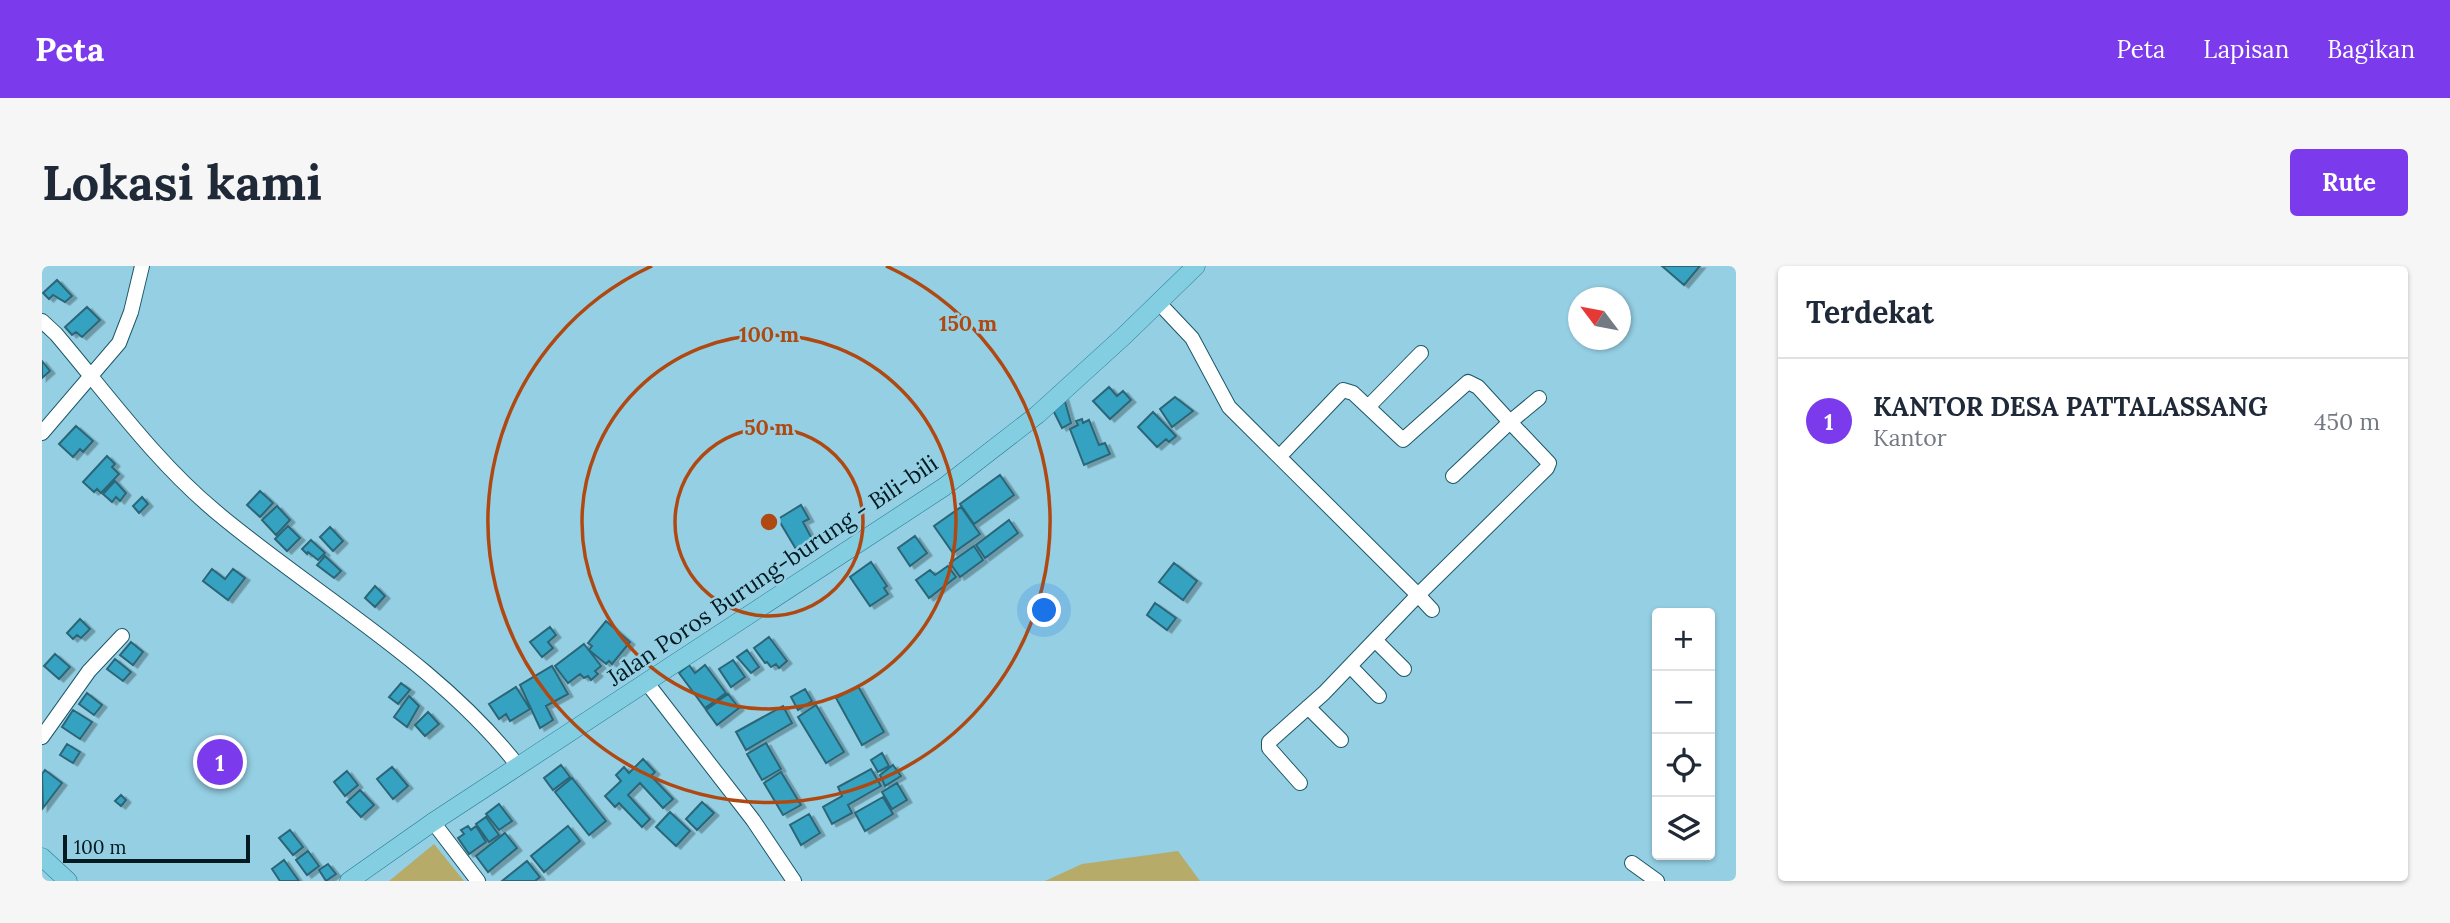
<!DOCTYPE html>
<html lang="id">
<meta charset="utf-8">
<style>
body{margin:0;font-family:Lora,serif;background:#f6f6f7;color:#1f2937}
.controls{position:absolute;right:21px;bottom:21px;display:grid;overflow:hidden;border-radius:7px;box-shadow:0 2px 5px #0004}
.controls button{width:63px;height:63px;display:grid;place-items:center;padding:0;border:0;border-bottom:2px solid #e0e1e3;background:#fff;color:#1f2937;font:35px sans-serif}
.compass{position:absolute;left:1526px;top:21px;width:63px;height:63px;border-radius:50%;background:#fff;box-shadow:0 2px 5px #0004;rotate:302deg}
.scale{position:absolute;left:21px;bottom:18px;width:187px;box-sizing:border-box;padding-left:7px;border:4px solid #031a21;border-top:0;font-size:19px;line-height:24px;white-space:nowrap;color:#031a21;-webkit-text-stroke:5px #95cfe3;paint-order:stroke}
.you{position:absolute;left:1003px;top:345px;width:24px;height:24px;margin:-18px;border:5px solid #fff;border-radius:50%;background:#1a73e8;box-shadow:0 0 0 10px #1a73e833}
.badge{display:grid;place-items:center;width:46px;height:46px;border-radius:50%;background:#7c3aed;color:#fff;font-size:23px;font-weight:700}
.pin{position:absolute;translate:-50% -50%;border:4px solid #fff;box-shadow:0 2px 7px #0006}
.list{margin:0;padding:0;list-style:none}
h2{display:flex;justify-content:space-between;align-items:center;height:91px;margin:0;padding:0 28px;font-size:30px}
h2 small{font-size:23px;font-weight:400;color:#747a83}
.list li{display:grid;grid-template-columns:46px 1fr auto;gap:21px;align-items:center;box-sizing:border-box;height:126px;padding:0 28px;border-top:2px solid #e0e1e3}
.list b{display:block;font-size:26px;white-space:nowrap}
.list p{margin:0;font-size:23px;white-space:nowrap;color:#747a83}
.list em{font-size:23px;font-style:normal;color:#747a83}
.icon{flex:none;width:38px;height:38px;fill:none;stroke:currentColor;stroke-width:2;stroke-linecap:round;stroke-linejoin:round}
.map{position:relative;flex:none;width:1694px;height:615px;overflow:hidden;border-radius:7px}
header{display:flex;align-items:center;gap:42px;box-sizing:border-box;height:98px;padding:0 35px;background:#7c3aed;color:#fff}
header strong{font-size:33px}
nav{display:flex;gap:38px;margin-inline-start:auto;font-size:24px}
.intro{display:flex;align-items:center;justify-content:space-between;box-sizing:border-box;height:168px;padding:0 42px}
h1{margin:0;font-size:49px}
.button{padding:18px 32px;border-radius:7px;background:#7c3aed;color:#fff;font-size:24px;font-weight:700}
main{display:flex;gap:42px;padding:0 42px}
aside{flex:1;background:#fff;border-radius:7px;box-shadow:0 2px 5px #0004}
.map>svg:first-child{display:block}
.green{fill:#b6ab68}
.building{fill:#35a2c1;stroke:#2c6677;stroke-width:2;filter:url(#shadow)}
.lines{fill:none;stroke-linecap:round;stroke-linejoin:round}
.minor-casing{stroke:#1c5768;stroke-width:16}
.major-casing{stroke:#227a92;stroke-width:19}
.minor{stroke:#fff;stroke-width:14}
.major{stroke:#84cee2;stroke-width:18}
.ring{fill:none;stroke:#af4911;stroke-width:3.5}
.labels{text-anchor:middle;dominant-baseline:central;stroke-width:5;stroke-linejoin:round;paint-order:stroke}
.street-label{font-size:23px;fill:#031a21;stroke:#95cfe3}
.centre{fill:#af4911;stroke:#95cfe3;stroke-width:3.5}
.ring-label{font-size:21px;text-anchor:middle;font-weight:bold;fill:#af4911;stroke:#95cfe3;stroke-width:5;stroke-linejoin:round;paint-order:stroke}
</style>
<header>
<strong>Peta</strong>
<nav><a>Peta</a><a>Lapisan</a><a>Bagikan</a></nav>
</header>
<div class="intro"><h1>Lokasi kami</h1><a class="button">Rute</a></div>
<main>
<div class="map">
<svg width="1694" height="615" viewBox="0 0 1694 615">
<defs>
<filter id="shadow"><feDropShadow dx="4.5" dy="2.5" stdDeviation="0" flood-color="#0004"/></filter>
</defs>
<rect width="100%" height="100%" fill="#95cfe3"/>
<path class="green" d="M392,578L422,615H347Z
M1136,585L1158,615H1003L1040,598Z"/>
<path class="building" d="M1620,0H1658L1642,19Z
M15,14L30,30L23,36L11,29L7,33L1,27Z
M45,41L58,54L40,71L34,66L30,69L23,61Z
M0,95L8,105L0,112Z
M1067,121L1075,130L1081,125L1089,134L1068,153L1051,135Z
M1133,131L1151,145L1130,161L1118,143Z
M1022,132L1029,157L1020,162L1010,142Z
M1111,146L1134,170L1127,176L1124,173L1115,181L1096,161Z
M1040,153L1041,157L1047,154L1057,179L1063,177L1068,188L1042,199L1028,163L1036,159L1034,155Z
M34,160L51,175L41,186L38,183L31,191L17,178Z
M65,190L73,198L70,201L77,208L59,227L55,223L52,226L41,216Z
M958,209L972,229L932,258L918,238Z
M73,215L84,227L78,235L74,231L70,236L61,228Z
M218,225L231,237L218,251L205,239Z
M100,231L106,238L97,247L91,240Z
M759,239L767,253L761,256L770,273L754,283L736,253Z
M235,240L248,254L234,269L220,254Z
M919,241L938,268L911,287L892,260Z
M967,254L976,267L943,292L934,279Z
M246,260L258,272L245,285L233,273Z
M288,261L301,275L291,285L278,271Z
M873,270L885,287L868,300L856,282Z
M269,274L283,287L276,294L266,286L265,288L260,283Z
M932,280L941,294L918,311L908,297Z
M283,290L299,305L292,312L275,299Z
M829,296L845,320L842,322L846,328L828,340L808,311Z
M1132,297L1155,315L1141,334L1117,316Z
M906,300L914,311L887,332L874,314L888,304L893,309Z
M170,303L183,313L191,303L203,312L186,334L161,315Z
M333,320L343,330L333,341L323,332Z
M1113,337L1134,352L1125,364L1105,349Z
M38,353L48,363L39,372L35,369L31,373L25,367Z
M564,355L588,376L570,398L567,395L564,398L547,384L550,380L546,377Z
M508,361L514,369L506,376L511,382L500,391L488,376Z
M727,371L745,395L737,402L734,398L729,401L725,396L723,397L712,382Z
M89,376L101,386L91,399L78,389Z
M542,378L559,400L553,405L556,408L549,414L546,410L542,412L538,408L526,417L513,400Z
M705,384L717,401L709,407L695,391Z
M13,388L28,401L17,413L2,400Z
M73,393L89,406L81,415L65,403Z
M691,394L703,411L689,421L677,403Z
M647,399L653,407L663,399L684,427L663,442L637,407Z
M510,400L526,428L504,440L511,454L498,462L478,419Z
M359,417L368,424L356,438L347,431Z
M816,420L842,466L820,479L794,432Z
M474,421L488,443L468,455L464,448L457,453L447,438Z
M763,423L770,435L756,444L749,431Z
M45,427L60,439L52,449L37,438Z
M686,428L697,442L675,459L664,444Z
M367,430L377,440L365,461L352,451Z
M774,439L802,486L784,497L756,451Z
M741,440L750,457L704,484L694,466Z
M31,444L50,456L38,473L20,461Z
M386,446L397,458L383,470L373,459Z
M724,477L739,503L720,514L705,488Z
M25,478L38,486L31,497L18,489Z
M840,487L847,500L836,506L829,494Z
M601,493L613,506L609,510L631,533L621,542L598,517L586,529L608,553L600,561L577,537L573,541L563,530L579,515L574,509L582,501L587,507Z
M519,499L528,511L511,524L502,512Z
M851,499L859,510L843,520L838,509Z
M350,501L366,520L351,533L335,513Z
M829,503L839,520L806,539L810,547L790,558L781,541L800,530L796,521Z
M3,504L20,517L1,542L0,508Z
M305,505L316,519L303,530L292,516Z
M739,506L759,539L741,549L722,517Z
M530,512L564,555L547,569L513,526Z
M855,517L865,534L850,543L840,526Z
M318,524L332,539L319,551L305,536Z
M79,529L84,534L79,540L73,535Z
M841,531L851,548L823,565L813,547Z
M660,536L672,547L655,564L644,553Z
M457,538L470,555L457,564L444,548Z
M628,546L648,565L634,580L614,561Z
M767,548L778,567L759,579L748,559Z
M444,551L457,569L447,576L434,558Z
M426,560L429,564L434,560L444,576L427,588L416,572L422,568L419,564Z
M526,560L538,575L502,606L489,590Z
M248,564L261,581L251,589L237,572Z
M463,567L475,582L446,606L434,590Z
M266,585L277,600L265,609L254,594Z
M242,594L257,615H238L230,603Z
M485,595L498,611L493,615H460Z
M286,598L294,608L284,615L277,604Z"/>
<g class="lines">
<defs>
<path id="minor" d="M1116,36L1150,72L1187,141L1376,329L1505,202L1507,197L1468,156L1411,210
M0,55L14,68C65,128 113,195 173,245C274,330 395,396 477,501
M1326,141L1379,87
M0,167L77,77L89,46L100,0
M1238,190L1301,124L1311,127L1361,174L1426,116L1436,121L1468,156L1497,132
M1333,374L1362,403
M1308,400L1337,430
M605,417L711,554L752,615
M1266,441L1299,474
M0,471L47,405L80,370
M1258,517L1227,482V476L1282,427L1376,329L1390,344
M391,556L436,615
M1590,597L1615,615"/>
<path id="major" d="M0,591L26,615
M307,615L391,556L902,221L995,149L1083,69L1154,0"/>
</defs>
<use href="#minor" class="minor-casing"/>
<use href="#major" class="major-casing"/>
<use href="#minor" class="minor"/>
<use href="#major" class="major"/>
</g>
<g class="ring">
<circle cx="727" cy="256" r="94"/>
<circle cx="727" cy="256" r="187"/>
<path d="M844 0A281 281 0 1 1 610 0"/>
</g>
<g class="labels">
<g class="street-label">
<text transform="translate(730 304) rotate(-34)">Jalan Poros Burung-burung - Bili-bili</text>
</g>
</g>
<circle cx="727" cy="256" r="10" class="centre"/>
<g class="ring-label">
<text x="926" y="65">150 m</text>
<text x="727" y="76">100 m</text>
<text x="727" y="169">50 m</text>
</g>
</svg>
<div class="controls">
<button>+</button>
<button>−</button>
<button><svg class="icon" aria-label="locate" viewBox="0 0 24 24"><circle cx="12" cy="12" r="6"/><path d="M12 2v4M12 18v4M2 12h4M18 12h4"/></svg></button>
<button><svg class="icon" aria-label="layers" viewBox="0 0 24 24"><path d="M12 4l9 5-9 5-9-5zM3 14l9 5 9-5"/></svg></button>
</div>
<svg class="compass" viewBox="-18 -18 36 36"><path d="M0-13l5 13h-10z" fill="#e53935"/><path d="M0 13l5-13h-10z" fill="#747a83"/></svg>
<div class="scale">100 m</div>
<div class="you"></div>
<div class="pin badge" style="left:178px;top:496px">1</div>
</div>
<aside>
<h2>Terdekat<small></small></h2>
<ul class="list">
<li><span class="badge">1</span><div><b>KANTOR DESA PATTALASSANG</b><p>Kantor</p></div><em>450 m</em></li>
</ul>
</aside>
</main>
